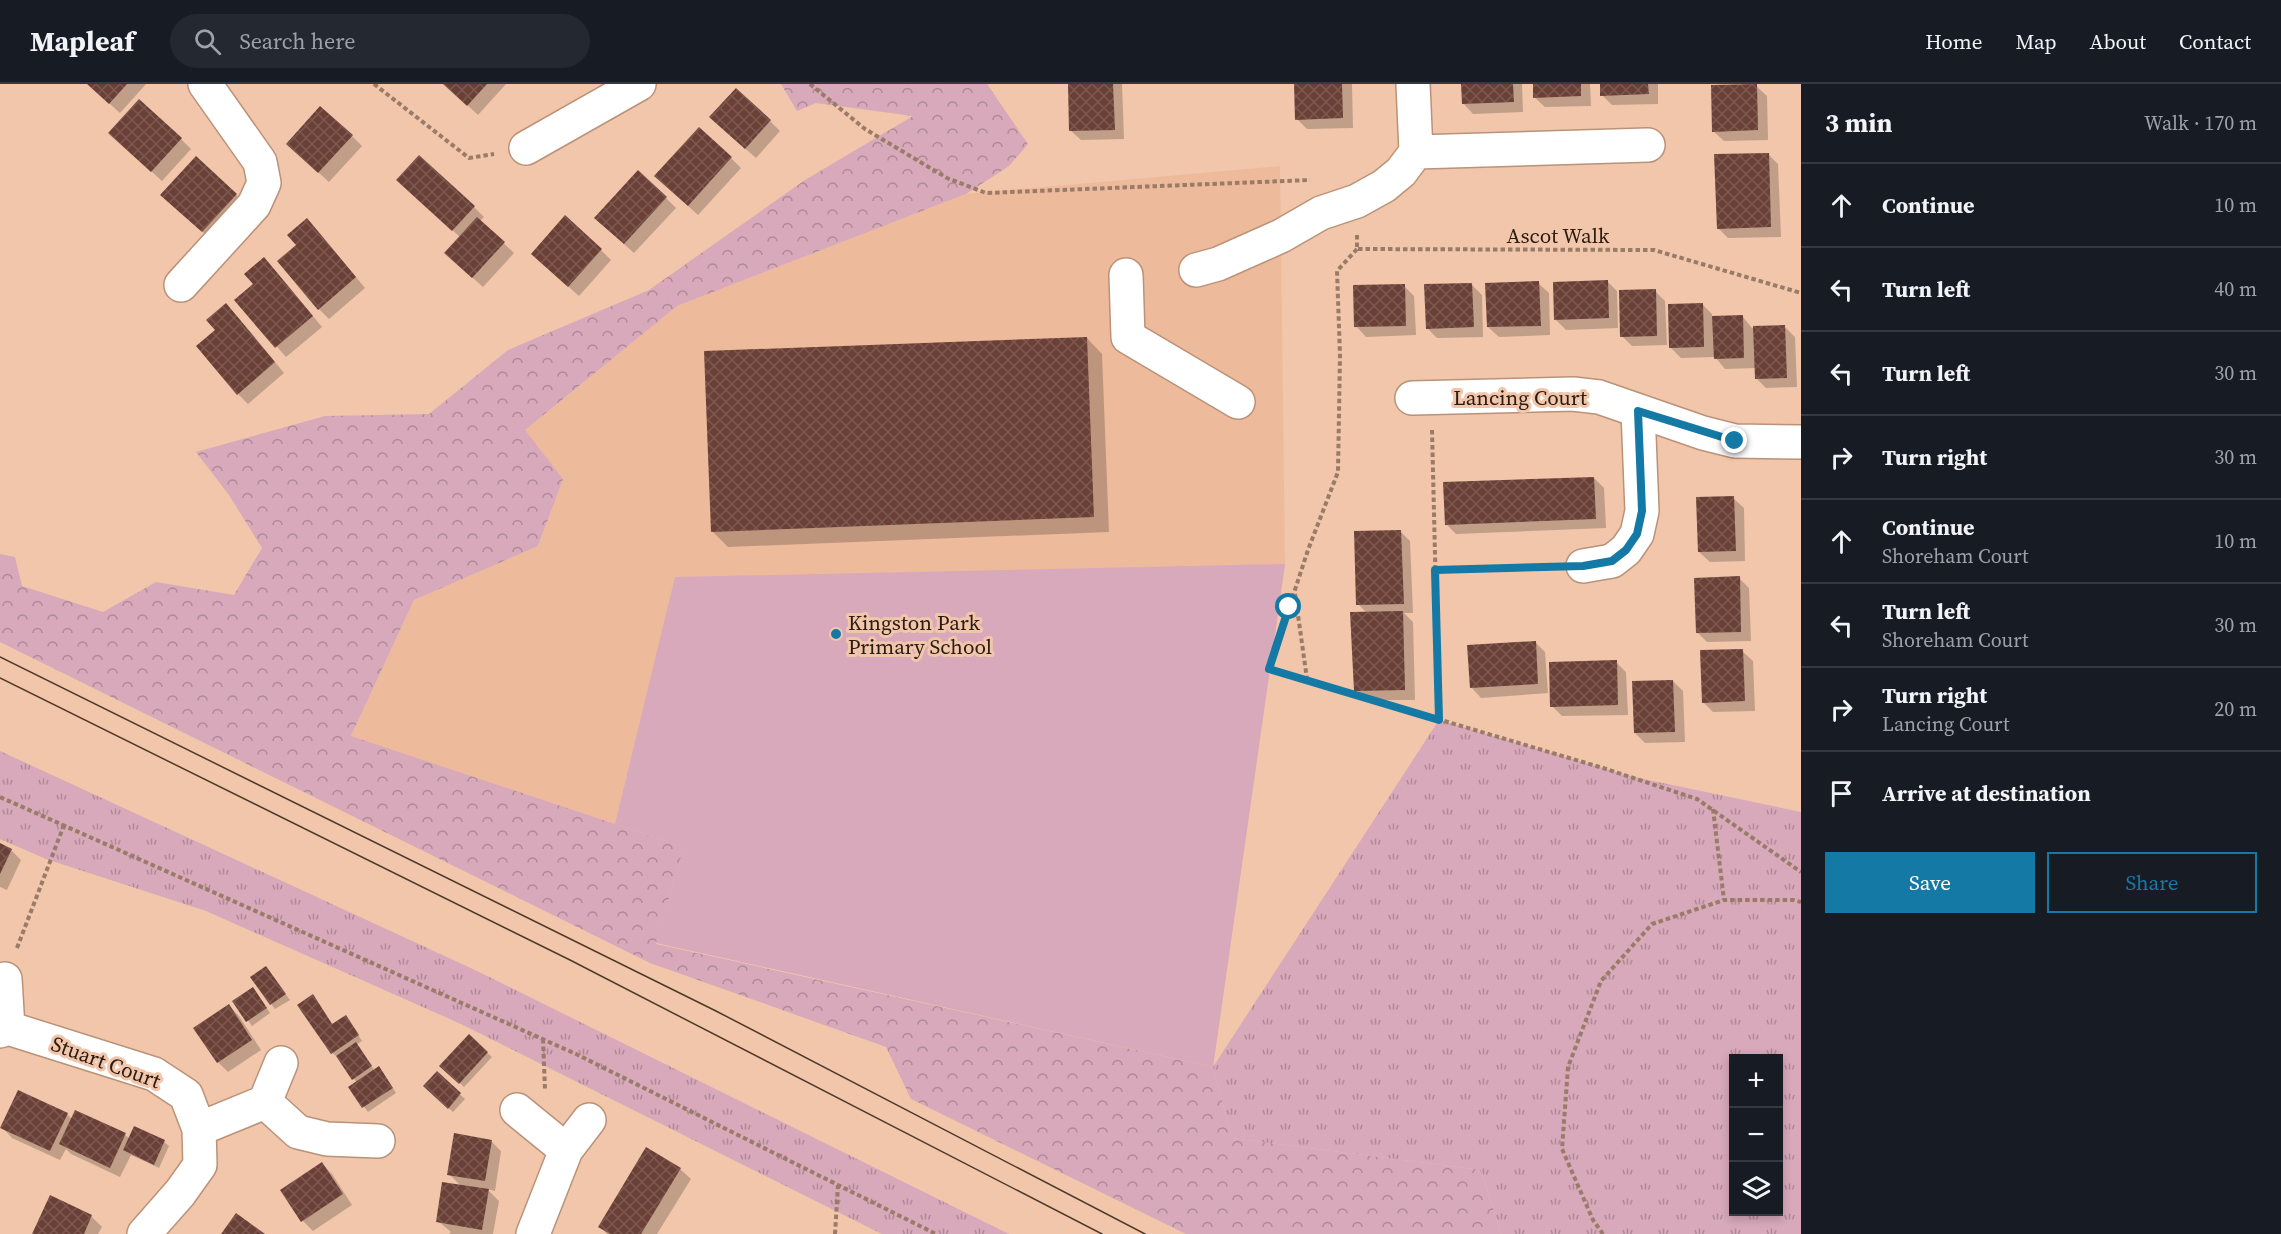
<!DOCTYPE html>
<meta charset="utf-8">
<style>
body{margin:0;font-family:"Source Serif 4",serif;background:#242831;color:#f1f3f6}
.controls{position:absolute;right:18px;bottom:18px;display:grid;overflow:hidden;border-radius:0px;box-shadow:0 3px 9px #0003}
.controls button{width:54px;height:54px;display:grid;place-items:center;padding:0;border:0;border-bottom:2px solid #363941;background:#171b24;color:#f1f3f6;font:30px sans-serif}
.stop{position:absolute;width:18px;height:18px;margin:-14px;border:4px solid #1479a5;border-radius:50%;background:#fff}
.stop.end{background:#1479a5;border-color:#fff;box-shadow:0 2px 6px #0008}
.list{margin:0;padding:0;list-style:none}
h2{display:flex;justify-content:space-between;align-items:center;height:78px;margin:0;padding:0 24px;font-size:26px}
h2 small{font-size:20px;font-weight:400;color:#9ea1a6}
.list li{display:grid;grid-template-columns:39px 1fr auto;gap:18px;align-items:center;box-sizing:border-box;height:84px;padding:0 24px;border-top:2px solid #363941}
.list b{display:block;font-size:22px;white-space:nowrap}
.list p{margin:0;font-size:20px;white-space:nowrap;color:#9ea1a6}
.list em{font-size:20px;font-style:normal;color:#9ea1a6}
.actions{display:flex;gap:12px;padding:18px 24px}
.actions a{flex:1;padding:14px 0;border:2px solid #1479a5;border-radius:0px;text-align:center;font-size:21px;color:#1479a5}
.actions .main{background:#1479a5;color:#fff}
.icon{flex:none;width:33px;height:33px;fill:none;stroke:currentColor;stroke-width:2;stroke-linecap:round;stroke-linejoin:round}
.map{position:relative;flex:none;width:1801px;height:1150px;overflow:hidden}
header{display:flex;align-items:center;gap:36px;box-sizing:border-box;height:84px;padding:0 30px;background:#171b24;border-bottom:2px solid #363941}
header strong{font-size:28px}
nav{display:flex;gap:33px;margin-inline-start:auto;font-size:21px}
.search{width:420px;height:54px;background:#242831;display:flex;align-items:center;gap:15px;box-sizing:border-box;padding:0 21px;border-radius:33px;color:#9ea1a6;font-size:22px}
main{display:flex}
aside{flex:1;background:#171b24}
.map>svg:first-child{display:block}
.built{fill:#edbb9c}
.grass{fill:url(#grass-tufts);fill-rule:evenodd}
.forest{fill:url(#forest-crowns)}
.garden{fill:#d7a9ba}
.shadow{fill:#0003}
.building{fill:url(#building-cross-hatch)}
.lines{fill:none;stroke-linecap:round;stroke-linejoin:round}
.minor-casing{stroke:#ba9278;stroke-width:36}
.path{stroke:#9a7b67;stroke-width:4;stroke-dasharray:4.5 3;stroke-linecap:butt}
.minor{stroke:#fff;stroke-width:33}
.tram{stroke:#4d382c;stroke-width:1.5}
.route{stroke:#1479a5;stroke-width:8}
.poi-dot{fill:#1479a5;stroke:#f1c6ab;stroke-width:2}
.labels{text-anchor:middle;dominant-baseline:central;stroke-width:6;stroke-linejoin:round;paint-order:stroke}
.street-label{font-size:21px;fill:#2b1b11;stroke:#f1c6ab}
.poi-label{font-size:21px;fill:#2b1b11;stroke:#f1c6ab;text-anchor:start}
</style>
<header>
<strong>Mapleaf</strong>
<div class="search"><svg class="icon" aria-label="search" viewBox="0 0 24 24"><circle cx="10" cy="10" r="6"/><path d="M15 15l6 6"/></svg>Search here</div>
<nav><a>Home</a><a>Map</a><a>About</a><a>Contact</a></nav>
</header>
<main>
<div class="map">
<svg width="1801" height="1150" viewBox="0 0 1801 1150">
<defs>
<pattern id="grass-tufts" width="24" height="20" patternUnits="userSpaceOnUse" patternTransform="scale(1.5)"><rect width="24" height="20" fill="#d7a9ba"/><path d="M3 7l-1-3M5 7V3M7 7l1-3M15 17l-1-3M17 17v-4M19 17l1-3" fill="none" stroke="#af8996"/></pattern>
<pattern id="forest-crowns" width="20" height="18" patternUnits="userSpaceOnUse" patternTransform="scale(1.5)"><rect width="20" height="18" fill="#d7a9ba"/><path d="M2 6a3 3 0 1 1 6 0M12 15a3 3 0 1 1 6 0" fill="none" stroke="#af8996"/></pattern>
<pattern id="building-cross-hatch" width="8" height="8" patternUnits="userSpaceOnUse" patternTransform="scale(1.5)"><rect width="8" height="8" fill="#6b4137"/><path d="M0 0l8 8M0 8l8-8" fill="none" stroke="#7c5951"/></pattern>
</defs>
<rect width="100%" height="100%" fill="#f1c6ab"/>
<path class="built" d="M1280,82L1285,480L1213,983L351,652L414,516L538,462L563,395L524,347L677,222L966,110Z"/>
<path class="grass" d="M1439,636L1634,693L1801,728V1150H1501L1481,1086L1232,1054L1213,983ZM1734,974H1778V1128H1734Z
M0,667L475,886L1009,1150H882L461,940L206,827L46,775L0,755Z"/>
<path class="forest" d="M781,0H987L1028,60L1009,82L966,110L677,222L525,346L563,395L538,462L414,516L351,652L684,763L656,860L1213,983L1232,1054L1481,1086L1501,1150H1186L911,1015L886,963L650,879L0,558V470L15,473L22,502L103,528L156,498L234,511L262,464L229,411L196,368L325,332L429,330L508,266L649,206L805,96L913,32L816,19L797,27Z"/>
<path class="garden" d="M1285,480L1213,983L656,859L684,763L615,740L675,493Z"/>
<path class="shadow" d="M88,0H146L120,29Z
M445,0H506L478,31Z
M1069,0H1122L1124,55L1081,56L1070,46Z
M1296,0H1352L1353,44L1307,45L1297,35Z
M1463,0H1522L1523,28L1473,30L1463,19Z
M1534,0H1590L1591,22L1545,23L1534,13Z
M1601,0H1658V20L1612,21L1602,11Z
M1756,2L1767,12L1768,56L1724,57L1713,47Z
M770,37L780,47L756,74L721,43Z
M352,52L362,62L329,98L298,70Z
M181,55L191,65L162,97L120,59Z
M1768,70L1778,80L1781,153L1728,154L1718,144Z
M731,74L741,84L698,131L666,102Z
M408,106L474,123L484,133L480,137L514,169L483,203L456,179L460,153Z
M236,111L246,121L213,157L172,121Z
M666,114L676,124L634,169L606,144Z
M317,146L365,204L329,235L319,225L298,161Z
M601,166L611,176L579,212L543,180Z
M274,185L322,243L286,273L236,216Z
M1607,197L1617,207L1618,244L1566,246L1556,236Z
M1538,199L1549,209L1550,251L1499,253L1488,243Z
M1472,201L1482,211L1483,253L1437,254L1427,244Z
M1404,202L1414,212L1416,251L1366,253L1356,242Z
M1655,207L1665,217L1667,261L1632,262L1622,252Z
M1702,220L1712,230V233L1742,232L1752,244L1785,243L1795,253L1797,303L1766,304L1756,294V284L1725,285L1715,273L1681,274L1671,264Z
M236,231L284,289L248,320L238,310Z
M1087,254L1102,270L1109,448L728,463L713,448Z
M1594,394L1604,404L1606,444L1456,450L1446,440Z
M1733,414L1744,424L1745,477L1710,478L1699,468Z
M1400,447L1410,457L1413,529H1404L1413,538L1415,616H1366L1356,606L1367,529L1358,520Z
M1739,494L1749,504L1751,557L1707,558L1697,548Z
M1535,558L1545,568L1548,609L1481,614L1471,603Z
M1742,567L1753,577L1755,627L1713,628L1703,618Z
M1616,578L1626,588L1628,631L1562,632L1552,622Z
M1673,597L1683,607L1685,658L1645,659L1635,649Z
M0,761L11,766L21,776L7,806L0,803Z
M266,884L290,916L275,925L271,920Z
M257,910L270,929L252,942L234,917Z
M317,917L333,941L350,938L362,957L356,961L375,987L383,989L396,1009L368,1028L350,1004L357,999L338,973L332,969L300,921Z
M229,922L239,932L261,966L228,988L218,978Z
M469,952L492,973L464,1003L442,982Z
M437,989L465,1015L453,1028L425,1002Z
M67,1030L72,1035L125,1051L130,1055L164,1058L169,1062L159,1084L131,1071L120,1093L71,1070L66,1065L60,1076L12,1054L2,1043Z
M491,1057L501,1067L495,1107L487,1105L499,1117L493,1150H449L451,1148L438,1137L461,1102L449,1090Z
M646,1065L680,1085L691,1095L657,1150H607L600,1142Z
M322,1080L332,1090L352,1121L313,1147L303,1137L282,1107Z
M51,1113L91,1132L102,1143L98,1150H34Z"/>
<path class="building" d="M87,0H127L109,20Z
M443,0H487L467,22Z
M1068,0H1113L1115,46L1069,47Z
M1294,0H1342L1343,34L1295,36Z
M1461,0H1513L1514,18L1462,20Z
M1533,0H1581V12L1533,14Z
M1600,0H1648L1649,10L1600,12Z
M1757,0L1758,46L1712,48L1711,1Z
M736,4L771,36L745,65L709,33Z
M139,15L182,54L151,88L108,49Z
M320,22L353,51L318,89L286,60Z
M699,43L732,73L688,122L654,92Z
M1769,69L1771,143L1717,145L1714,70Z
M419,71L475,122L452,147L396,96Z
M196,72L237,110L202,148L160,111Z
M638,86L667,113L624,160L594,134Z
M565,131L602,165L568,203L531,170Z
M477,133L505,158L472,194L444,169Z
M307,134L356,193L318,226L277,177L296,161L287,151Z
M264,173L313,232L275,264L234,216L253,200L244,190Z
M1608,196L1609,234L1554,236L1553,198Z
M1539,197L1541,242L1487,243L1485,199Z
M1472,199L1474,243L1426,245L1424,200Z
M1405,200L1406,242L1354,243L1353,201Z
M1656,205L1657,252L1620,253L1619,206Z
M226,219L275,278L237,311L196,262L215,246L206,236Z
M1703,219L1704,263L1669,264L1668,220Z
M1743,231L1744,274L1714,275L1712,232Z
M1785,241L1787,294L1755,295L1753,242Z
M1087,253L1094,433L711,448L704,267Z
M1594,393L1596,435L1445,441L1443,398Z
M1734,412L1736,467L1698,468L1696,413Z
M1401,446L1404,520L1356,521L1354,447Z
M1740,492L1741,548L1696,549L1694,494Z
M1403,527L1405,606L1354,607L1350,528Z
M1536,557L1538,600L1470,604L1467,561Z
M1743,565L1745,617L1702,619L1700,566Z
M1617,576L1618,621L1550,623L1549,578Z
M1673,596L1675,648L1634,649L1632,597Z
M0,759L12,765L0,790Z
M266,882L286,910L270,921L250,893Z
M253,903L267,924L246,938L232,917Z
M313,910L332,940L346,931L359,951L331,970L297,921Z
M229,920L252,956L217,979L193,944Z
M469,950L488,968L459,1000L439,982Z
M356,958L372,982L352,996L336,972Z
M379,982L393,1004L362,1024L348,1003Z
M437,987L461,1009L448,1025L423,1002Z
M18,1006L68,1029L50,1067L0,1044Z
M75,1026L126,1049L110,1084L59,1060Z
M134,1042L165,1056L154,1081L123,1066Z
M454,1049L492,1056L485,1097L447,1091Z
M646,1063L681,1084L641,1150H610L598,1143Z
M322,1078L343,1110L301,1138L280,1106Z
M442,1098L489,1105L482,1146L436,1138Z
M50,1111L92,1131L84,1150H32Z
M236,1129L265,1150H221Z"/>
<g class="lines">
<defs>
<path id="minor" d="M526,64L639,0
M1416,68L1648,61
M1196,186L1218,180L1281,152L1321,129L1357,117L1384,102L1401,88L1416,68L1413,0
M1126,191L1128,253L1238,318
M181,201L254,121L264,99L260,78L205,0
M1412,314L1573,310L1599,313L1703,349L1735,357L1801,358
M1583,482L1612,477L1626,466L1637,450L1642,427L1638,327
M8,944L154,990L186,1011L199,1045L200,1081L180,1109L144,1150
M0,947L8,944L5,895
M281,979L265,1018L298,1048L327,1055L378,1057
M517,1026L566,1066L589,1036
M199,1045L265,1018
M533,1150L566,1066"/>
</defs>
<use href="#minor" class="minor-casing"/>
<path class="path" d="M374,0L469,74L494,70
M810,0L865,45L947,94L986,109L1310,96
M1357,151V165L1654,166L1801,209
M1357,165L1337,187L1340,271L1338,388L1308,466L1269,585L1603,684L1697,715L1801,788
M1432,346L1439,636
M1435,486L1550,483
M1295,510L1307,595
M0,713L576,970L936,1150
M1713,725L1724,816
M17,864L64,741
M543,955L545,1006
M835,1150L838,1101
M1603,1150L1593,1136L1562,1065L1568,983L1601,897L1652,840L1724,816H1793L1801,818"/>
<use href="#minor" class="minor"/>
<path class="tram" d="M0,573L716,927L1145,1150
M0,594L570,876L1102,1150"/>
</g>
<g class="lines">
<path class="route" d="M1289,523L1269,585L1439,636L1435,486L1583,482L1612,477L1626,466L1637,450L1642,427L1638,327L1735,357"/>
</g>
<circle class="poi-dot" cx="836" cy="550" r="6"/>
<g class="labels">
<g class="street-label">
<text x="1558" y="151">Ascot Walk</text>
<text x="1520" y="313">Lancing Court</text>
<text transform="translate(106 978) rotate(20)">Stuart Court</text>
</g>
<g class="poi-label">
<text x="848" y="538">Kingston Park<tspan x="848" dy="24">Primary School</tspan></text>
</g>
</g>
</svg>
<div class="controls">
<button>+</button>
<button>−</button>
<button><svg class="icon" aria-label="layers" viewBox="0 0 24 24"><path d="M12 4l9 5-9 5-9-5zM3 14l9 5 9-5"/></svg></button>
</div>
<div class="stop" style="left:1289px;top:523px"></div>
<div class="stop end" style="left:1735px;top:357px"></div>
</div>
<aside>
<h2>3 min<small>Walk · 170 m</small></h2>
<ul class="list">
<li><svg class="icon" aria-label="ahead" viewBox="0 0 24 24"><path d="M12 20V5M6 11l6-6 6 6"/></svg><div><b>Continue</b></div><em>10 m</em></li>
<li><svg class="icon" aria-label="left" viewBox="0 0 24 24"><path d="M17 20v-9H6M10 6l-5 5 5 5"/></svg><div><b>Turn left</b></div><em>40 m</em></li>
<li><svg class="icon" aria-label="left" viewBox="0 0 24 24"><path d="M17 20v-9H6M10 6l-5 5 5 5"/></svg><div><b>Turn left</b></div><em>30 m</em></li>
<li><svg class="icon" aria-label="right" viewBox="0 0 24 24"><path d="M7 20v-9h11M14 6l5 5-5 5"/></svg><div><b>Turn right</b></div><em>30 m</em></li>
<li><svg class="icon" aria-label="ahead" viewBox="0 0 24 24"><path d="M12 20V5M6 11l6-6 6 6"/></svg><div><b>Continue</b><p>Shoreham Court</p></div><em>10 m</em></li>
<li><svg class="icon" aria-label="left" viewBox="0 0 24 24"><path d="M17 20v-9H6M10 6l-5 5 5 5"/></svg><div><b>Turn left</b><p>Shoreham Court</p></div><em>30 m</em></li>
<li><svg class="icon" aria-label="right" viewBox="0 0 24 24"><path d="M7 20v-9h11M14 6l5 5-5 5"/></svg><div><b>Turn right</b><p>Lancing Court</p></div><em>20 m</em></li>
<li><svg class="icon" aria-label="arrive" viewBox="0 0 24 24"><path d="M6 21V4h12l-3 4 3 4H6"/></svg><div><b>Arrive at destination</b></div></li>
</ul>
<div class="actions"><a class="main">Save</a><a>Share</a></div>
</aside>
</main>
